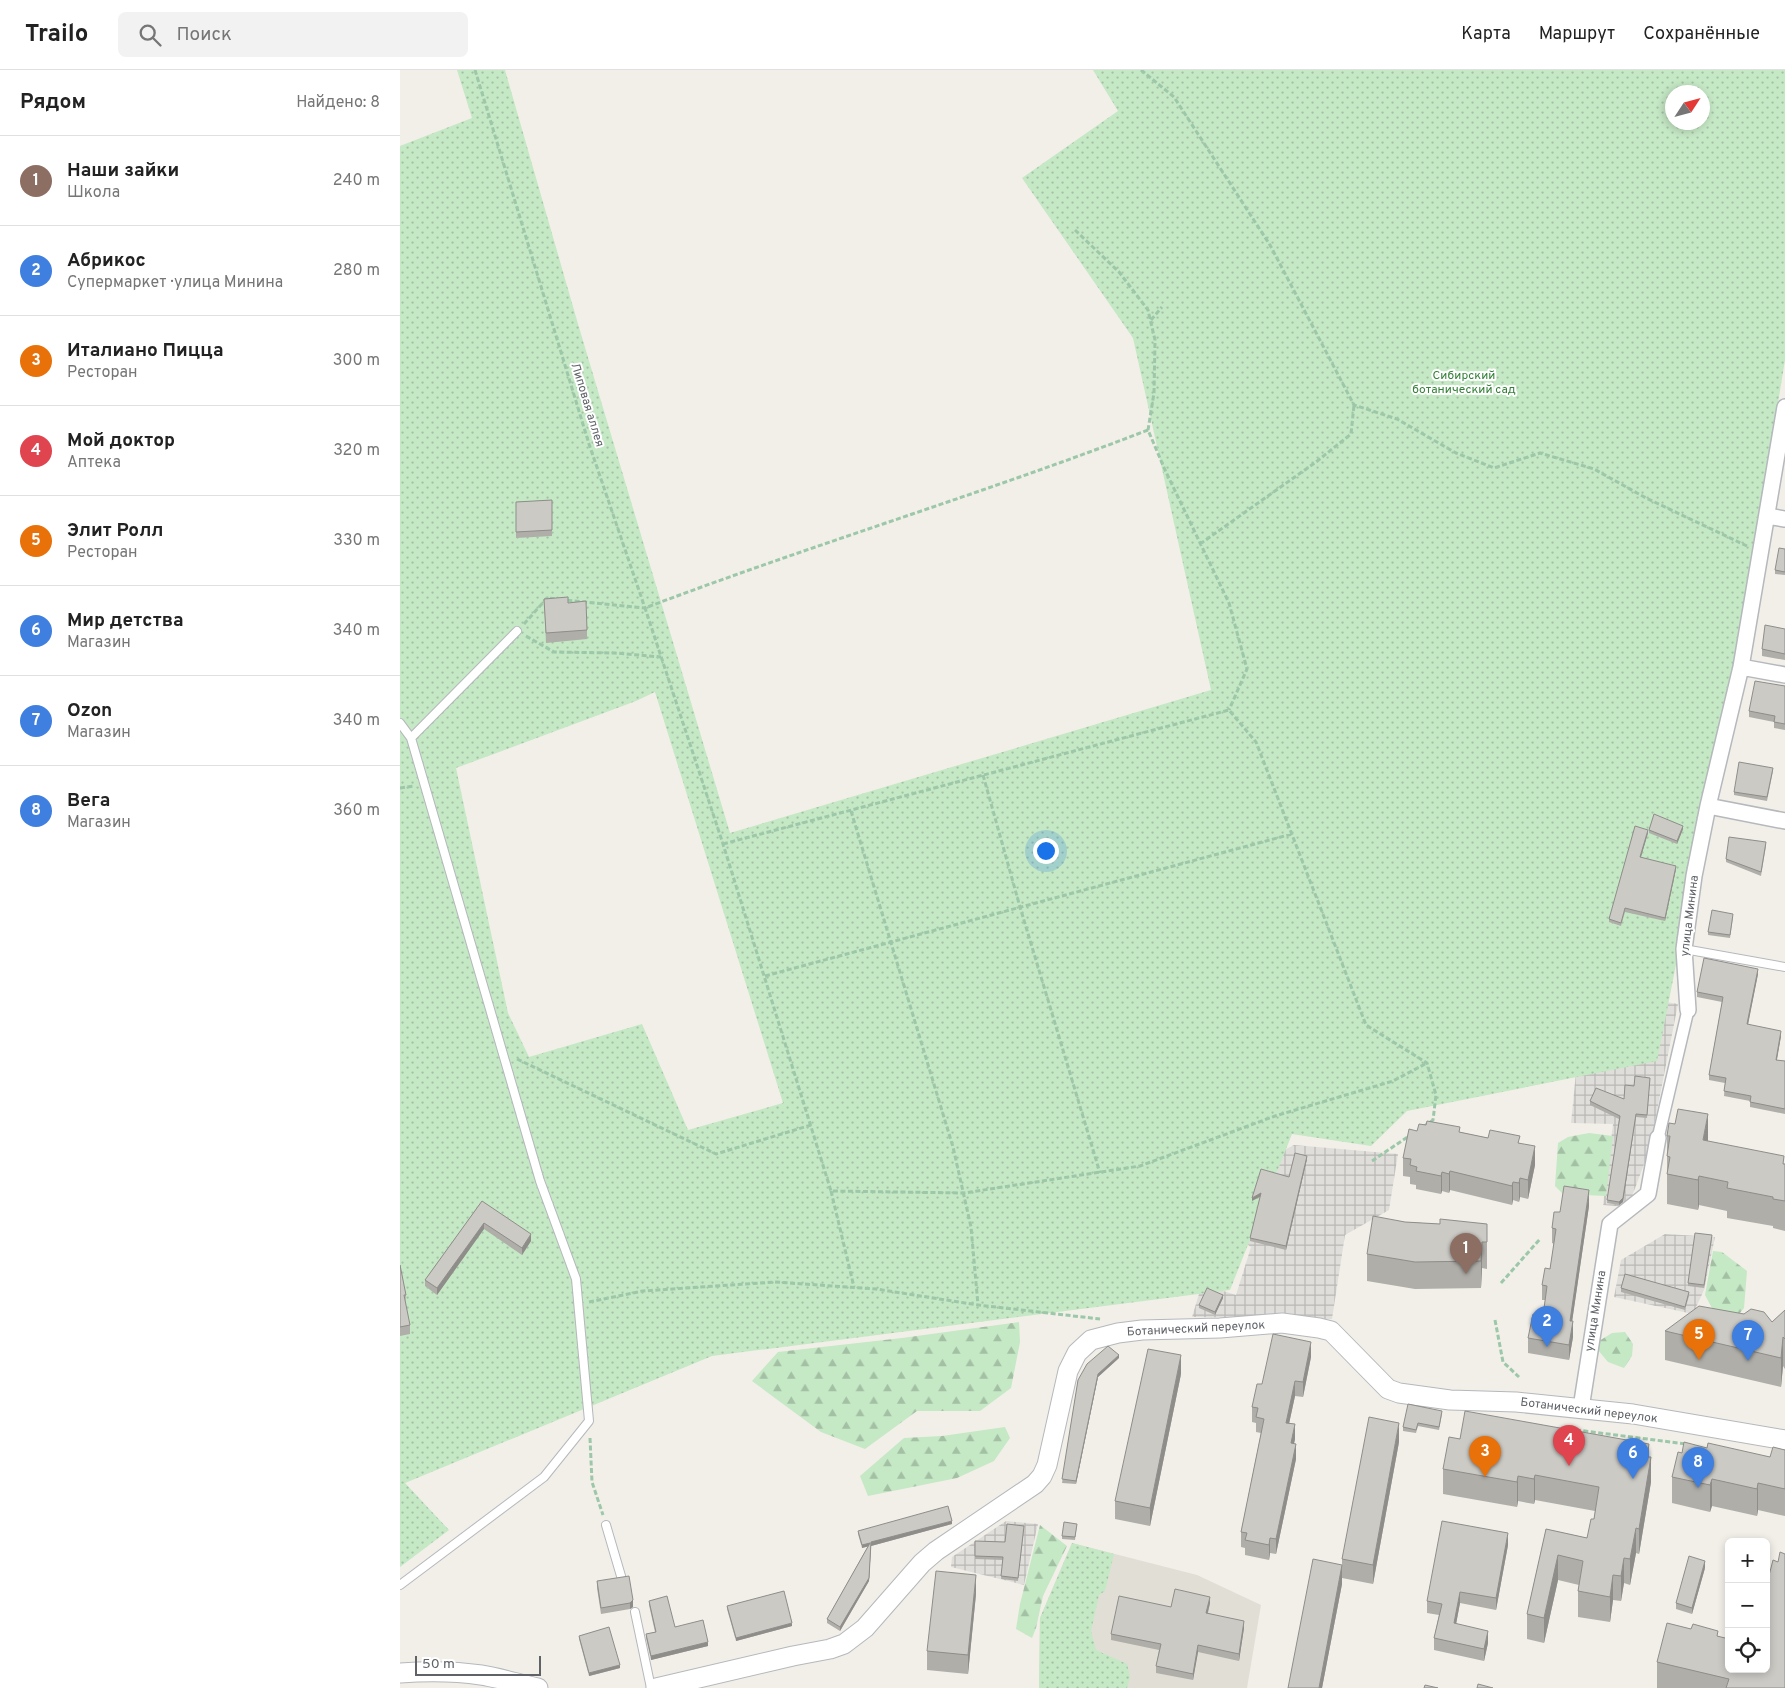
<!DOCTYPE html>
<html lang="ru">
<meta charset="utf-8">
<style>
body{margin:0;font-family:Overpass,sans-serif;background:#f2f2f2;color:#222}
.controls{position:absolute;right:15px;bottom:15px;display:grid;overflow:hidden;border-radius:8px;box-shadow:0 2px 8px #0003}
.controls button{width:45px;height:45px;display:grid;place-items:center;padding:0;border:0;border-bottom:1px solid #e0e0e0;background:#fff;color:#222;font:25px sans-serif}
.compass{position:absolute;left:1265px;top:15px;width:45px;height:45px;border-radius:50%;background:#fff;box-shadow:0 2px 8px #0003;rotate:54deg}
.scale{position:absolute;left:15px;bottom:12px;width:126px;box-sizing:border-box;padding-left:5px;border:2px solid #5f6368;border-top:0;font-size:14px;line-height:18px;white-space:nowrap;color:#5f6368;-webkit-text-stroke:4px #fff;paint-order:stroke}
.you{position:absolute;left:645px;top:780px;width:18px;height:18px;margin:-12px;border:4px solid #fff;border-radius:50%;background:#1a73e8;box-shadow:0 0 0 8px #1a73e833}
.badge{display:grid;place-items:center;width:32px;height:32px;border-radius:50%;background:#d93025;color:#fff;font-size:16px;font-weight:700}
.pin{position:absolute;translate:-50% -41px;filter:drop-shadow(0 1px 2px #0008)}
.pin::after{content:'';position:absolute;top:26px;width:18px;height:15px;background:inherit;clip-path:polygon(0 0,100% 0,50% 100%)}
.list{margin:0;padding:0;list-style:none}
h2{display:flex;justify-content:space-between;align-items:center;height:65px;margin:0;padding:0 20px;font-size:21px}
h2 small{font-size:16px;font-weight:400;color:#767676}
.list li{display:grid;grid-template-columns:32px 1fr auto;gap:15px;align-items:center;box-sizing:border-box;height:90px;padding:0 20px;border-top:1px solid #e0e0e0}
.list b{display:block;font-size:19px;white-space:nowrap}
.list p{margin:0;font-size:16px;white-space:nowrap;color:#767676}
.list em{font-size:16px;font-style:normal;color:#767676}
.icon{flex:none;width:28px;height:28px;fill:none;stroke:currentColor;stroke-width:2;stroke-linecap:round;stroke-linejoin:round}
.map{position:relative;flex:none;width:1385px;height:1618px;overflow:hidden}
header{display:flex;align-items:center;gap:30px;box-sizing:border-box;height:70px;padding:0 25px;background:#fff;border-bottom:1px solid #e0e0e0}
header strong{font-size:24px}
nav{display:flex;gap:28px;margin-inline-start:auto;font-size:18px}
.search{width:350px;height:45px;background:#f2f2f2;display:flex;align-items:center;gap:12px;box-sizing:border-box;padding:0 18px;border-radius:8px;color:#767676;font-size:19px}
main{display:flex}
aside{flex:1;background:#fff}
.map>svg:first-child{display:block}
.industrial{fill:url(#industrial-grid)}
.education{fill:#e1ded6}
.forest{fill:url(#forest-firs)}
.park{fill:url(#park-dots);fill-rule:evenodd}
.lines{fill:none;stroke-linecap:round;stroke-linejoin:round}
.service-casing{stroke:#b5b8bc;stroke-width:10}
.pedestrian-casing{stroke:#b5b8bc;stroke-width:14}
.minor-casing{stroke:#b5b8bc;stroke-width:18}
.tertiary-casing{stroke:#b5b8bc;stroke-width:21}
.path{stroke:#9cc7a9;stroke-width:3;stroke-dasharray:5 2.5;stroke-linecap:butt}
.service{stroke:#fff;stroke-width:8}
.pedestrian{stroke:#fff;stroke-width:11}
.minor{stroke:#fff;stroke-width:15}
.tertiary{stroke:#fff;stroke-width:19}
.wall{fill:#afaea9}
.shaded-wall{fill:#8f8d8a}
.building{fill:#cccac5;stroke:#8f8d8a}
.labels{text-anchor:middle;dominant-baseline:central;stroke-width:4;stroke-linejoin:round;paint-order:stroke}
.park-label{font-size:12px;fill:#348238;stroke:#fff}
.street-label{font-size:12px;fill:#5f6368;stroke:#fff}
</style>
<header>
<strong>Trailo</strong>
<div class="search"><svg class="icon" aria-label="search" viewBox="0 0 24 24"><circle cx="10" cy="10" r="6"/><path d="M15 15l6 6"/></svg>Поиск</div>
<nav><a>Карта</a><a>Маршрут</a><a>Сохранённые</a></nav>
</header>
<main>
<aside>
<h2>Рядом<small>Найдено: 8</small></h2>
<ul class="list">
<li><span class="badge" style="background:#8d6e63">1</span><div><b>Наши зайки</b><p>Школа</p></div><em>240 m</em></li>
<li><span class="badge" style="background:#3f7fe0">2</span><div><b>Абрикос</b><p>Супермаркет · улица Минина</p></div><em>280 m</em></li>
<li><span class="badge" style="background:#e8710a">3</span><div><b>Италиано Пицца</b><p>Ресторан</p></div><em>300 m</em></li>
<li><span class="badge" style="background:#e0444e">4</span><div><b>Мой доктор</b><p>Аптека</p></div><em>320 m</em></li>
<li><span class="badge" style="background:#e8710a">5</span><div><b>Элит Ролл</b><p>Ресторан</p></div><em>330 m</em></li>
<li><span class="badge" style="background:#3f7fe0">6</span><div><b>Мир детства</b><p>Магазин</p></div><em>340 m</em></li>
<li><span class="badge" style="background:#3f7fe0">7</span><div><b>Ozon</b><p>Магазин</p></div><em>340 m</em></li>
<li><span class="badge" style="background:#3f7fe0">8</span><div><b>Вега</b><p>Магазин</p></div><em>360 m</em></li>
</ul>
</aside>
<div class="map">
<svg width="1385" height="1618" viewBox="0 0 1385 1618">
<defs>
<pattern id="industrial-grid" width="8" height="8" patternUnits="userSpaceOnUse" patternTransform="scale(1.25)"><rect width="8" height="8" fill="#e0deda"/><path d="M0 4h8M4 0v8" fill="none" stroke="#b9b8b5"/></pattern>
<pattern id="forest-firs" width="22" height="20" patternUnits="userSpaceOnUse" patternTransform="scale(1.25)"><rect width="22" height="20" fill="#c5e8c5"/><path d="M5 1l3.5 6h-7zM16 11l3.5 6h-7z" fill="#a3c0a4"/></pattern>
<pattern id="park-dots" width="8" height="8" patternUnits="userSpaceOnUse" patternTransform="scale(1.25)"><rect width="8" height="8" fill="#c5e8c5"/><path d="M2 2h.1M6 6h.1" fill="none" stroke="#a3c0a4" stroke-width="1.8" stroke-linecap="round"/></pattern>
</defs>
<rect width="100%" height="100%" fill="#f1efe8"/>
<path class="industrial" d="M1249,929L1278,934L1249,1081L1228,1137L1203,1135L1213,1054L1171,1053L1176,1002Z
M894,1075L998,1084L989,1140L945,1165L932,1249L792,1247L802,1214L836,1225L851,1177L814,1151L798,1124Z
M1265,1164L1315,1167L1304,1220L1293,1244L1214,1227L1221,1190Z
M606,1451L638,1454L624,1515L551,1497L552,1487Z"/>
<path class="education" d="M672,1473L797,1505L861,1535L847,1618H639L640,1548Z"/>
<path class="forest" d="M1189,1063L1213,1066L1206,1126L1163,1124L1155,1116L1158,1073L1168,1067Z
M1313,1181L1322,1182L1347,1201L1344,1238L1335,1249L1314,1242L1305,1225Z
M619,1252L620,1272L611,1318L580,1341H517L465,1379L421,1362L352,1311L378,1282L502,1268Z
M1225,1262L1233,1274L1232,1286L1224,1298L1208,1292L1198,1280L1199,1271L1212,1263Z
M605,1357L610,1368L594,1391L557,1408L468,1426L460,1406L504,1368L542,1366Z
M640,1455L667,1476L643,1526L636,1558L632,1568L616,1559L620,1534Z"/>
<path class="park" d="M57,0H105L178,254L330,763L811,620L733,268L622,108L718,41L693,0H1385V290L1335,595L1257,991L1007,1041L971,1076L892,1064L830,1220L312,1286L5,1413L49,1460L0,1497V76L72,48ZM1272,22H1302V52H1272ZM255,622L383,1033L288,1060L242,954L129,987L108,943L56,698L236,631Z
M672,1473L714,1484L705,1521L699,1525L691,1561L696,1580L727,1594L730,1607L727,1618H639L640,1548Z"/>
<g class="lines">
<defs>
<path id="service" d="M0,653L11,668L140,1111L176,1209L189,1351L144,1407L0,1515
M11,668L117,561
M1284,879L1385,897
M206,1455L221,1506
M235,1542L251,1618"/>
<path id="pedestrian" d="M1258,1068L1288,940"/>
<path id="minor" d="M1367,446L1385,449
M1341,597L1385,605
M1308,736L1385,751
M1288,940L1284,879L1294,806L1308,736L1341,597L1385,337
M1181,1338L1210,1154L1248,1124L1258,1068"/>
<path id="tertiary" d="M0,1603C27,1601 54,1601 81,1605C100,1608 119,1614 138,1618
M256,1618L393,1586L430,1579L444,1574L465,1558L522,1493L536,1481L635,1414L642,1406L647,1395L668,1301L677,1283L691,1270L718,1263L742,1260L820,1258L882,1253L919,1258L931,1261L988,1319L999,1323L1050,1330L1116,1332L1233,1344L1385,1370"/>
</defs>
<use href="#service" class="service-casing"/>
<use href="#pedestrian" class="pedestrian-casing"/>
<use href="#minor" class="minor-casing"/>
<use href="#tertiary" class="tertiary-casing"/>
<path class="path" d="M75,0L189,374L245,538L165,530
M741,0L774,27L870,175L954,335L997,349L1056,383L1094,398L1140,383L1194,399L1246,428L1347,476
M675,160L719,202L748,240L755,270L754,323L748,360L765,400L829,533L847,599L829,640
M751,250L762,237
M748,360C582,424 411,475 245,538L323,774L431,1121L564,1123L740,1096L875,1046L993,1011L1027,993
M800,474L916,392L951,364L954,335
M124,554L147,528L156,529
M126,566L154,582L215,583L261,587
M583,705L620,837L700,1103
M0,718L14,716
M451,741L553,1077L571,1157L578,1235
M323,774L829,640L856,672L966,955L1027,993L1036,1025L1033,1050L1023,1057
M365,906L892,764
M117,989L316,1084L411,1055
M972,1091L1009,1066
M431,1121L454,1217
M1101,1213L1140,1169
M189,1232L243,1221L375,1212L476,1219L578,1235L700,1249
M1095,1250L1103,1292L1119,1307
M1161,1358L1286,1374
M190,1368L192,1412L203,1445"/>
<use href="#service" class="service"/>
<use href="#pedestrian" class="pedestrian"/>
<use href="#minor" class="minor"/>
<use href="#tertiary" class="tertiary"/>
</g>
<path class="wall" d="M152,430V466L116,468V432Z
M1385,479V505L1375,504V500Z
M144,529L168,533L187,560V569L146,573Z
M1385,559V590L1362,586V579Z
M1385,616V660L1374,658V652L1349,647V641Z
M1373,701L1367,731L1334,725V722Z
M1283,759L1277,774L1249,763V760Z
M1248,763L1241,787L1276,799L1265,851L1225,842L1221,856L1209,852V849Z
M1366,776L1361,806L1326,792V789Z
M1333,847L1330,868L1308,865V862Z
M1358,904L1348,955L1381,966L1377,990L1385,991V1044L1350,1037V1031L1324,1026L1325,1013L1309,1010V1005L1322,932L1297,927V922Z
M1250,1008L1247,1048L1236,1047L1223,1132L1219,1135L1207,1133L1219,1049L1190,1035V1031L1224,1029L1234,1016Z
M1017,1061L1060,1062L1088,1068L1120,1073L1135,1095L1128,1129L1120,1127L1119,1132L1113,1130L1112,1135L1050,1120L1049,1123L1042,1121L1041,1124L1016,1119V1115L1010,1114V1107L1003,1106V1088Z
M1267,1066L1308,1071L1385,1094V1161L1373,1158V1156L1327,1148V1141L1299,1135L1298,1140L1267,1134Z
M907,1089L886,1180L850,1171V1168L860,1127L852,1131L889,1107Z
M82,1131L131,1171L122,1185L84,1159L37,1225L25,1216V1210Z
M1189,1136L1172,1251L1173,1267L1169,1290L1128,1283V1268L1143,1246L1145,1230H1142V1215L1150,1199L1154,1174L1152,1173V1158L1160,1142Z
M1005,1152L1040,1154H1087V1199L1082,1198L1081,1218L1015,1219L967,1211V1184Z
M1312,1169L1304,1218L1288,1216V1213Z
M0,1195L6,1225L5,1234L10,1255V1264L0,1266Z
M1221,1218L1289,1226L1285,1240L1221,1222Z
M823,1228L815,1245L799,1238V1235Z
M1385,1240V1299L1383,1296L1381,1317L1265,1290V1261L1372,1252Z
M911,1287L903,1327L895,1326L889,1353L895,1369L894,1373L896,1389L876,1484L870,1483L869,1490L845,1485V1478L841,1477V1462L861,1363L856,1362V1353L852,1352V1337L862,1314Z
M719,1288L698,1307L676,1414L662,1413L678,1310Z
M781,1304L750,1456L715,1449V1431Z
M1042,1344L1039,1360L1018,1356L1016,1363L1003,1361V1357Z
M1060,1369L1249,1387L1251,1412L1239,1484L1236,1483L1230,1515L1224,1513L1221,1531L1213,1530L1210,1552L1178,1547V1521L1179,1515L1158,1510L1144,1573L1127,1569V1544L1146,1459L1187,1468L1194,1449L1195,1441L1135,1430L1134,1434L1118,1431L1117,1437L1043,1424V1399Z
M999,1372L973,1514L942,1508V1514L922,1618H888L942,1495V1489Z
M1307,1378L1370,1387L1385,1380V1446L1358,1440L1357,1446L1312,1436L1310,1442L1272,1433V1407L1282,1383Z
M552,1454L471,1476L469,1511L440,1561L427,1553V1549L468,1476L462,1478L458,1464V1461Z
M677,1454L675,1470L662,1469V1466Z
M624,1459L618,1511L601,1509L603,1490L575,1489V1471L605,1472Z
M1108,1475L1096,1540L1060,1533L1056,1554L1088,1573L1084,1591L1034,1580V1568L1039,1545L1027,1543V1531Z
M1305,1498L1292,1544L1276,1539V1533Z
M197,1511L233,1530V1537L230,1539L201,1544L197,1518Z
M1366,1517L1385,1618H1257V1592L1318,1566L1366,1599Z
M576,1524L568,1604L527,1600V1581Z
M249,1531L275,1557L308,1576L251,1590L246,1568V1564L255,1562L249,1535Z
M810,1533L808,1543L844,1558L839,1591L798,1582L793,1610L756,1603V1596L759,1580L711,1570V1564L771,1537Z
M327,1536L392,1556L336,1571L327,1539Z
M179,1566L220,1598L189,1606L179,1569Z"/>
<path class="shaded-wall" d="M1283,756V759L1277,774V771Z
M1248,760V763L1240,790V787Z
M1276,796V799L1265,851V848Z
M1358,899V904L1347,959V954Z
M1381,961V966L1376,994V990Z
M1236,1044L1223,1132L1219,1135V1132Z
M1308,1044V1074L1303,1070Z
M1135,1076V1095L1128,1129V1110Z
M907,1086V1089L886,1180V1176Z
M1050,1101V1120L1049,1123V1104Z
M1042,1102V1121L1041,1124V1106Z
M1299,1106V1135L1298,1140V1110Z
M1120,1108V1127L1119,1132V1113Z
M1113,1112V1130L1112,1135V1116Z
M1189,1120V1136L1170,1266V1251Z
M861,1123V1126L852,1131V1128Z
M84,1153V1159L37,1225V1218Z
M131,1164V1171L122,1185V1178Z
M1082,1172V1198L1081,1218V1191Z
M823,1225V1228L815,1245V1242Z
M1173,1251V1267L1169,1290V1275Z
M1383,1267V1296L1381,1317V1288Z
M911,1272V1287L903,1327V1312Z
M719,1285V1288L698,1307L676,1414V1411L698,1304Z
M781,1285V1304L750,1456V1438Z
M895,1311V1326L886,1368V1353Z
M999,1353V1372L973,1514V1495Z
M895,1354V1369L891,1388V1373Z
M896,1374V1389L876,1484V1469Z
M1249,1374V1399L1251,1387V1412L1239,1484V1459Z
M1135,1405V1430L1134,1434V1409Z
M1118,1406V1431L1117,1437V1412Z
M1312,1409V1436L1310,1442V1415Z
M1358,1413V1440L1357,1446V1419Z
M552,1451V1454L471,1476L469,1511L440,1561V1557L471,1472Z
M1236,1458V1483L1230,1515V1489Z
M1108,1463V1475L1096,1540V1528Z
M870,1468V1483L869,1490V1475Z
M470,1473V1476L462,1478V1475Z
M1158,1485V1510L1144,1573V1548Z
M1224,1488V1513L1221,1531V1506Z
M1305,1491V1498L1292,1544V1538Z
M942,1495V1514L922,1618H919Z
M576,1505V1524L568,1604V1585Z
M1213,1505V1530L1210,1552V1527Z
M1060,1522V1533L1054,1565V1553Z
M810,1527V1533L806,1549V1543Z
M233,1530V1537L230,1539V1533Z
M844,1551V1558L839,1591V1584Z
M392,1553V1556L336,1571V1568Z
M1088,1561V1573L1084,1591V1579Z
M308,1572V1576L251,1590V1586Z
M798,1575V1582L793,1610V1604Z
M220,1595V1598L189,1606V1603Z"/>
<path class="building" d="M152,430V460L116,462V432Z
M1379,478L1385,479V502L1375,500Z
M168,527V533L186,531L187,560L146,563L144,529Z
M1365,555L1385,559V584L1362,579Z
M1355,611L1385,616V654L1374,652L1375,646L1349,641Z
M1339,692L1373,698L1367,727L1334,722Z
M1254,744L1283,756L1277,771L1249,760Z
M1235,756L1248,760L1240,787L1276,796L1265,848L1225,838L1221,853L1209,849Z
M1329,767L1366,772L1361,802L1326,789Z
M1312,840L1333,844L1330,865L1308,862Z
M1304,888L1358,899L1347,954L1381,961L1376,990L1385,991V1039L1350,1032L1351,1026L1324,1021L1326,1008L1309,1005L1323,927L1297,922Z
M1235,1006L1250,1008L1247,1045L1236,1044L1223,1128L1219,1132L1207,1130L1220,1046L1190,1031L1196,1018L1224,1029L1225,1015L1234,1016Z
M1278,1039L1308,1044L1303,1070L1384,1086L1383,1094H1385V1131L1373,1129V1127L1327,1118L1328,1112L1299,1106L1298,1110L1267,1104L1270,1087L1267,1086L1270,1066H1267L1269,1053L1275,1054Z
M1027,1051L1060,1057L1059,1062L1088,1068L1090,1060L1120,1066L1118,1073L1135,1076L1128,1110L1120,1108L1119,1113L1113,1112L1112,1116L1050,1101L1049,1104L1042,1102L1041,1106L1016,1101L1017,1097L1010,1095L1011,1089L1003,1088L1009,1059L1017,1061L1019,1054L1026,1055Z
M895,1083L907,1086L886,1176L850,1168L861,1123L852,1128L861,1099L889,1107Z
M1164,1116L1189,1120L1170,1251H1173L1169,1275L1128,1268L1133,1244L1143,1246L1147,1216L1142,1215L1145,1198L1150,1199L1156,1159L1152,1158L1154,1142H1160Z
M82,1131L131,1164L122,1178L84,1153L37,1218L25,1210Z
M973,1146L1005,1152L1040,1154V1149L1087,1154V1172H1082L1081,1191L1015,1192L967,1184Z
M1295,1163L1312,1165L1304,1215L1288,1213Z
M0,1195L6,1225H4L10,1255L0,1257Z
M1225,1204L1289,1222L1285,1237L1221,1218Z
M807,1218L823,1225L815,1242L799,1235Z
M1299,1236L1344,1244L1351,1239L1364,1242L1372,1252L1385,1240V1269L1383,1267L1381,1288L1265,1261Z
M873,1264L911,1272L903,1312L895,1311L886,1353L895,1354L891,1373L896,1374L876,1469L870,1468L869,1475L845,1470L847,1463L841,1462L864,1349L856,1347L858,1338L852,1337L857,1314H862Z
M708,1276L719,1285L698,1304L676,1411L662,1409L678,1310L687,1294Z
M748,1279L781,1285L750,1438L715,1431Z
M1008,1334L1042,1341L1039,1357L1018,1353L1016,1360L1003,1357Z
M1065,1341L1249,1374L1247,1387H1251L1239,1459L1236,1458L1230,1489L1224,1488L1221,1506L1213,1505L1210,1527L1178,1521L1183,1491L1158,1485L1144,1548L1127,1544L1146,1459L1187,1468L1191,1449H1194L1199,1417L1135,1405L1134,1409L1118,1406L1117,1412L1043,1399L1049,1367L1060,1369Z
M969,1347L999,1353L973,1495L942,1489Z
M1284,1372L1307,1378L1308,1373L1370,1387L1373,1377L1385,1380V1419L1358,1413L1357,1419L1312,1409L1310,1415L1272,1407L1278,1382L1282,1383Z
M548,1436L552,1451L471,1472L469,1508L440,1557L427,1549L470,1473L462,1475L458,1461Z
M1042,1451L1108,1463L1096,1528L1060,1522L1054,1553L1088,1561L1084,1579L1034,1568L1042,1534L1027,1531Z
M664,1452L677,1454L675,1467L662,1466Z
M607,1454L624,1456L618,1508L601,1506L603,1487L575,1486V1471L605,1472Z
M1380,1482L1385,1484V1618H1326L1329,1609L1257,1592L1267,1553L1291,1559L1293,1554L1318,1561L1317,1566L1329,1569V1599H1366V1542L1367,1538H1366V1517L1373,1490L1378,1492Z
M1289,1486L1305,1491L1292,1538L1276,1533Z
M913,1489L942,1495L919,1618H888Z
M536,1501L576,1505L568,1585L527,1581Z
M229,1506L233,1530L230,1533L201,1538L197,1511Z
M775,1519L810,1527L806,1543L844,1551L839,1584L798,1575L793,1604L756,1596L761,1574L711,1564L719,1526L771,1537Z
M384,1521L392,1553L336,1568L327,1536Z
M267,1526L275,1557L303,1550L308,1572L251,1586L246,1564L256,1562L249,1531Z
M209,1557L220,1595L189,1603L179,1566Z
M1078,1614L1093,1618H1077Z
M1025,1615L1038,1618H1024Z"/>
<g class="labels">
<g class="park-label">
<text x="1064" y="306">Сибирский<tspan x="1064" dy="14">ботанический сад</tspan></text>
</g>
<g class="street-label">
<text transform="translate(187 335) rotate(73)">Липовая аллея</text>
<text transform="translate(1290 846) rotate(-83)">улица Минина</text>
<text transform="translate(1196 1241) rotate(-81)">улица Минина</text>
<text transform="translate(796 1259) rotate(-3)">Ботанический переулок</text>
<text transform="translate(1189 1341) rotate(7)">Ботанический переулок</text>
</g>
</g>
</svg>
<div class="controls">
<button>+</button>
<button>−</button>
<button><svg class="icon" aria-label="locate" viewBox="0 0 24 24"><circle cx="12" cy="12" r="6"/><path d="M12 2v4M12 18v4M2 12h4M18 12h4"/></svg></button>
</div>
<svg class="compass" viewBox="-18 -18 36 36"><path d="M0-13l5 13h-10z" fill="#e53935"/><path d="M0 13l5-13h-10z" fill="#767676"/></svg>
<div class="scale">50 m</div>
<div class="you"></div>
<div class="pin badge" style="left:1066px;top:1204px;background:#8d6e63">1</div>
<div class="pin badge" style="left:1147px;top:1277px;background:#3f7fe0">2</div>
<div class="pin badge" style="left:1085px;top:1407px;background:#e8710a">3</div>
<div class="pin badge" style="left:1169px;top:1396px;background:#e0444e">4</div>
<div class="pin badge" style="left:1299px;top:1290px;background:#e8710a">5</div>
<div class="pin badge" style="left:1233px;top:1409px;background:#3f7fe0">6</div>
<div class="pin badge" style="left:1348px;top:1291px;background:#3f7fe0">7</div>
<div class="pin badge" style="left:1298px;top:1418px;background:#3f7fe0">8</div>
</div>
</main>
